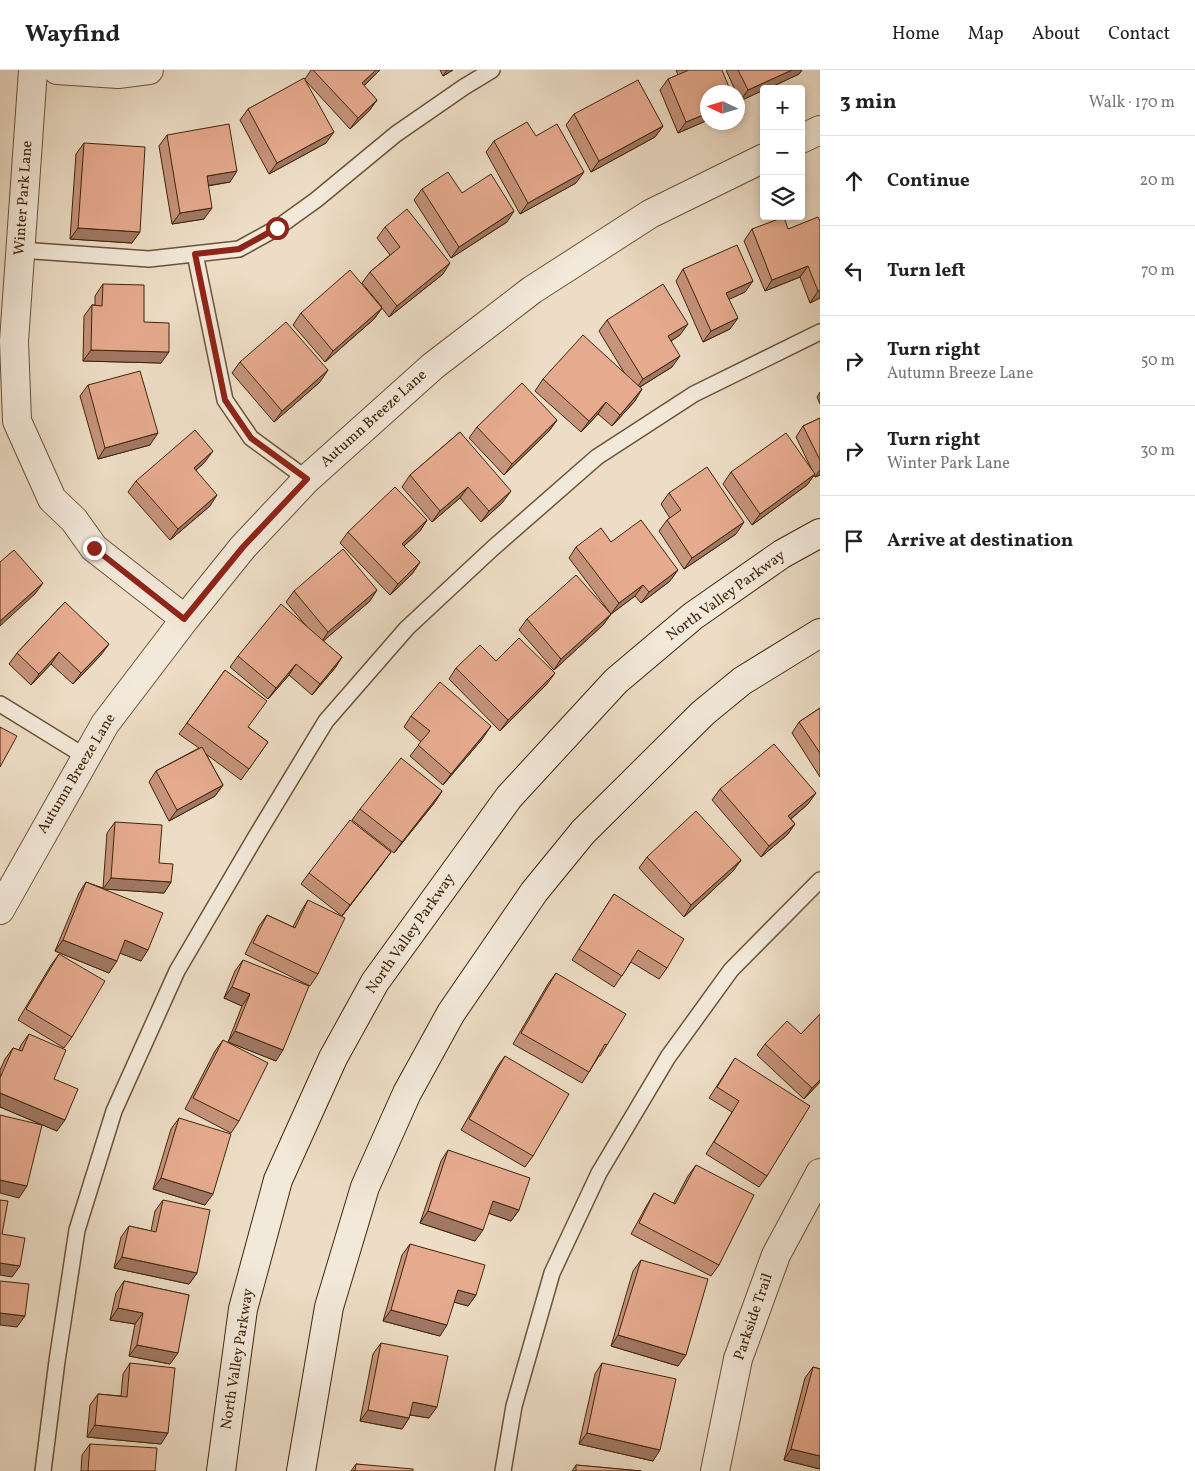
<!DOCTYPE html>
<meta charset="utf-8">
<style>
body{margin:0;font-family:Vollkorn,serif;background:#f6f6f6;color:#222}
.controls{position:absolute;right:15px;top:15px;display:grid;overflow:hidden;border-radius:5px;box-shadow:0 2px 8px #0003}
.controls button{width:45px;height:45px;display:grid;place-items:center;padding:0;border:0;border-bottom:1px solid #e0e0e0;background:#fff;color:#222;font:25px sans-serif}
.compass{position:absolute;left:700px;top:15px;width:45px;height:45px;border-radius:50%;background:#fff;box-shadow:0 2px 8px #0003;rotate:274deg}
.stop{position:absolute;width:15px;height:15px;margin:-11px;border:4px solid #8f2418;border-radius:50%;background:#fff}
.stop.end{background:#8f2418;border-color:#fff;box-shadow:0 1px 5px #0008}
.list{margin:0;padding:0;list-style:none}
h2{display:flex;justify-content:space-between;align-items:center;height:65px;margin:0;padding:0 20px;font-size:21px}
h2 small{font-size:16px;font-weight:400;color:#767676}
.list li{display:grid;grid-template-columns:32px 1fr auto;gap:15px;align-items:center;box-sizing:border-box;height:90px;padding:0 20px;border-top:1px solid #e0e0e0}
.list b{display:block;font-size:19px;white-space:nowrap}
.list p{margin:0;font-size:16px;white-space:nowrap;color:#767676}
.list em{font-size:16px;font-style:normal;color:#767676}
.icon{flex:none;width:28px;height:28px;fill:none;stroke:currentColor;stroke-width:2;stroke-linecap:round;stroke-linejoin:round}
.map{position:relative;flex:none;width:820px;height:1401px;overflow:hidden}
header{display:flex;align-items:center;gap:30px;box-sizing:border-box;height:70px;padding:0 25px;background:#fff;border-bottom:1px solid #e0e0e0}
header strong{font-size:24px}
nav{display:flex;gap:28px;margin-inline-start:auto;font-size:18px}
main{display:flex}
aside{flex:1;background:#fff}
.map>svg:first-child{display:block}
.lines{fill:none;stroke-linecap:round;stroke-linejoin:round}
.lane-casing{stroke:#6c5338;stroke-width:18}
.street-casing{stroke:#6c5338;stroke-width:30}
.secondary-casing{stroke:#412509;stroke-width:30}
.lane{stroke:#f3e9da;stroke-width:15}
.street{stroke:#f3e9da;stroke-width:28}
.secondary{stroke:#f3e9da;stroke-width:28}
.wall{fill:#c6937b;stroke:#412509}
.shaded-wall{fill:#a17864;stroke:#412509}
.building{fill:#e6ab8f;stroke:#412509}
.route{stroke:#8f2418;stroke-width:6}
.labels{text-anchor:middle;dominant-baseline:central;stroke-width:4.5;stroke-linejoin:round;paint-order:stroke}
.street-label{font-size:15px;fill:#412509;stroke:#f3e9da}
</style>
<header>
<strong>Wayfind</strong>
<nav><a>Home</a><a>Map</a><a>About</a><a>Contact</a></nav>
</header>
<main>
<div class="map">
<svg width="820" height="1401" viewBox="0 0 820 1401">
<rect width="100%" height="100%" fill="#edddc6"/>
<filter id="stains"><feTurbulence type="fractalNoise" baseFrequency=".004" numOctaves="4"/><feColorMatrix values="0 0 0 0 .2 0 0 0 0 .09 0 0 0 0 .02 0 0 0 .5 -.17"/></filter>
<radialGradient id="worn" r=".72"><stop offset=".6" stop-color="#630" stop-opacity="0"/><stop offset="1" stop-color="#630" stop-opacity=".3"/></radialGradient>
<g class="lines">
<defs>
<path id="lane" d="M20,180L149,189L239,179L277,158L316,130L396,64L464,17L492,0
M195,184L225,330L251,368L307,409
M0,634L86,687
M43,1401L57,1291L77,1160L114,1041L177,901L255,768L326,651L407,558L493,478L597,387L694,324L820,262
M503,1401L514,1336L552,1203L599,1103L668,987L731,900L820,810"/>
<path id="street" d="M33,0L14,271L17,351L52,429L74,450L94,478L185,549
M57,0L118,4L149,0
M801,69L820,60
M0,840L105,654L185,549L243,477L307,409L433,296L532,220L650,144L764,88
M715,1401L738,1289L776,1185L820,1103"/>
<path id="secondary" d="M221,1401L243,1239L278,1110L333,988L375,912L509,727L616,611L693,546L782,484L820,463
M301,1401L329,1237L365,1117L407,1023L451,943L534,822L583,762L703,643L742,611L820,563"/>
</defs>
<use href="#lane" class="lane-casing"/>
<use href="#street" class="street-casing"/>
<use href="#secondary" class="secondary-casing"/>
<use href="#lane" class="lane"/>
<use href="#street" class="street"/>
<use href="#secondary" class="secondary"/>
</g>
<path class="wall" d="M311,0H380L364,16L377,30L369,41L350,59L306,11L326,73L269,104L240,50L248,39L305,9Z
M440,0H453L443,6Z
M676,0H722L708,22V50L678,63L660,20L668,9L678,5Z
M726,0H802L799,4L767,19H764L740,31L738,26V22H736Z
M574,44L663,56L655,67L591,102L566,55Z
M167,65L230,112L208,116L204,149L172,154L159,76Z
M536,66L576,113L520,144L486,82L494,71Z
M84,73L132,173L70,169L76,84Z
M422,119L462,123L507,152L451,188L414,130Z
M820,151V228L810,233L800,207L765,221L744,171L752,159H788Z
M385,157L443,204L389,247L382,238L374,249L325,292L293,255L301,243L382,237L362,213L370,202L390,185L377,168Z
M683,199L745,222L729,229L730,259L703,272L676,211Z
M103,214L144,252L161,293L83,291L84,246L92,235H95V226Z
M607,250L680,265L671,271L672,297L640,317L635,331L612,356L598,344L581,362L535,321L543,309L625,304L599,261Z
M240,292L320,312L274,352L232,303Z
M88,315L150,375L98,389L80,326Z
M820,322V334L817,327Z
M820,348V405L815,407L814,405L807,415L752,455L723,414L731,402L812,400L796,367L803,356Z
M557,350L549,361L504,405L469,368L477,357Z
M460,362L503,432L481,452L460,428L432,452L402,417L410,405Z
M205,392L196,400L210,436L170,470L128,422L136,411Z
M669,423L736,464L684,499L659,461L667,450L670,448L661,434Z
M427,450L420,461L404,476L420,492L412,504L390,525L340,473L348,462Z
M611,472L670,511L641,533L635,526L611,544L569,488L576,477Z
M294,521L370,531L323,571L342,587L335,598L312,625L289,605L268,629L230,597L238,586L307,557L286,532Z
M65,532L101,585L73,614L51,594L31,615L9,594L17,583Z
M611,544L603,555L554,600L519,560L527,549Z
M496,591L547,614L500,661L449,609L456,598Z
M225,600L248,657L268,672L241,710L206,684L223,715L215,726L169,751L149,712L156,701L199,678L179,664Z
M820,638V707L792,663L799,652Z
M411,646L483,668L443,715L410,686L421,672L404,657Z
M720,719L808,734L791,749L795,754L787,765L761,787L712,730Z
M442,721L435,732L394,783L352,750L360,739Z
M115,752L159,793L171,812L164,823L104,819L141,891L120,883L109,903L55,881L79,823L86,812L103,818L107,763Z
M647,787L741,790L733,801L684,847L639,798Z
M383,793L342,846L301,814L309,803Z
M614,824L667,898L659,909L631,892L614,917L572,890Z
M308,830L318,904L310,916L245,884L259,856L267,845L293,857L301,841Z
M59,884L72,967L64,978L18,950L51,895Z
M243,890L276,991L228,972L242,936L224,928L235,901Z
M556,903L607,975L600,986H599L589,1002L582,1013L513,974L548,914Z
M820,944V1012L804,1029L757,985L765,974L801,964Z
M29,964L54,1009L57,1061L0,1037V1000L5,989L13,978L19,980L21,975Z
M223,970L239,1051L231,1063L185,1039L215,981Z
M505,986L533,1086L525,1097L461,1060L497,997Z
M735,988L767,1106L759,1117L706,1084L732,1042L709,1028Z
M179,1048L205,1135L153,1119L171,1059Z
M448,1080L519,1140L511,1151L488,1143L475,1171L420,1153L441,1091Z
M696,1095L719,1195L711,1206L631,1164L647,1135L654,1123L673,1134L688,1106Z
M163,1130L197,1203L189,1214L114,1198L121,1167L129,1156L151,1161L155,1141Z
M410,1174L476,1225L468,1236L454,1232L440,1266L383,1251L402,1185Z
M641,1190L678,1296L611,1276L633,1201Z
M124,1211L189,1225L170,1294L129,1286L135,1254L110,1250L116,1223Z
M381,1273L429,1348L410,1345L409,1348L402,1359L360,1351L373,1284Z
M130,1293L161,1374L87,1367L90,1335L98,1324L121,1326L123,1304Z
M602,1293L653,1391L579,1374L595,1304Z
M813,1297L820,1299V1399L784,1390L805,1308Z
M90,1374L155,1401H81L82,1385Z
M356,1394L413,1401H351Z
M576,1395L641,1401H572Z"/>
<path class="shaded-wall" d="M376,0H380L354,25L362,13Z
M447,0H453L443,6Z
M792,0H802L799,4L767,19H764V20L740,31L748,20Z
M377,30L369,41L350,59L358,48Z
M708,43V50L678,63L686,52Z
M663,56L655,67L591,102L599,91Z
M334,62L326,73L269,104L277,93Z
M237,101L230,112L199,117L207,106Z
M584,102L576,113L520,144L528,133Z
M212,138L204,149L172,154L180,143Z
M514,141L507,152L451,188L459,177Z
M78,158L140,162L132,173L70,169Z
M450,193L443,204L389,247L397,236Z
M808,196L800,207L765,221L772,210Z
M753,211L745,222L719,234L726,223Z
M820,220V228L810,233L818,221Z
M382,238L374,249L325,292L333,281Z
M738,248L730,259L703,272L711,261Z
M688,254L680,265L660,278L668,266Z
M91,280L169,282L161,293L83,291Z
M680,286L672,297L635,320L643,309Z
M328,300L320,312L274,352L282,341Z
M642,319L635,331L612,356L620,345Z
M606,332L598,344L581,362L589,351Z
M557,350L549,361L504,405L512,394Z
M158,363L150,375L98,389L105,378Z
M213,381L205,392L186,409L194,398Z
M820,400V405L815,407Z
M815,404L807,415L752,455L760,444Z
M468,417L460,428L432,452L440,441Z
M511,421L503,432L481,452L489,441Z
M217,425L210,436L170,470L178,459Z
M427,450L420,461L394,485L402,474Z
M744,452L736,464L684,499L692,488Z
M420,492L412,504L390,525L398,514Z
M678,500L670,511L641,533L649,522Z
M43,513L35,524L0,556V551Z
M643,515L635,526L611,544L619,533Z
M377,520L370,531L321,573L328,562Z
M611,544L603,555L554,600L561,589Z
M109,574L101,585L73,614L81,603Z
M59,582L51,594L31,615L39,604Z
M342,587L335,598L312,625L320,614Z
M296,594L289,605L268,629L276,618Z
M555,603L547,614L500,661L508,650Z
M491,656L483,668L443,715L451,704Z
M223,715L215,726L169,751L177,740Z
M442,721L435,732L394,783L402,772Z
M816,723L808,734L780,758L788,746Z
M795,754L787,765L761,787L769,776Z
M391,782L383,793L342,846L350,835Z
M741,790L733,801L684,847L691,835Z
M111,808L171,812L164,823L103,819Z
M63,870L117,891L109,903L55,881Z
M125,870L148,880L141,891L117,882Z
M232,917L250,924L242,936L224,928Z
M235,961L283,980L276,991L228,972Z
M820,1010V1012L804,1029L812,1018Z
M0,1023L65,1050L57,1061L0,1037Z
M161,1108L213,1124L205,1135L153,1119Z
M0,1110L27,1116L19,1128L0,1123Z
M493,1131L519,1140L511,1151L485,1142Z
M428,1141L483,1160L475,1171L420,1153Z
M122,1187L197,1203L189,1214L114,1198Z
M0,1193L20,1196L12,1207L0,1205Z
M458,1220L476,1225L468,1236L450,1231Z
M118,1238L143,1243L135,1254L110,1250Z
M391,1240L447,1255L440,1266L383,1251Z
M0,1243L25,1246L17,1257L0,1255Z
M618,1265L686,1285L678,1296L611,1276Z
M137,1275L178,1283L170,1294L129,1286Z
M413,1332L437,1337L429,1348L405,1344Z
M368,1340L409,1348L402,1359L360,1351Z
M95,1355L168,1363L161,1374L87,1367Z
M587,1363L660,1380L653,1391L579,1374Z
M791,1379L820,1386V1399L784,1390Z"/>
<path class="building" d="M313,0H376L362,13L377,30L358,48Z
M689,0H722L731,22H708V43L686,52L668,9Z
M738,0H792L748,20Z
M304,8L334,62L277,93L248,39Z
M638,10L663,56L599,91L574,44Z
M527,52L536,66L557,54L584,102L528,133L494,71Z
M229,54L237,101L207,106L212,138L180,143L167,65Z
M84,73L145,77L140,162L78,158Z
M448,102L462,123L491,104L514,141L459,177L422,119Z
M407,139L450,193L397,236L370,202L400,177L385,157Z
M784,147L788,159L818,147L820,151V220L818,221L808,196L772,210L752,159Z
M737,175L753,211L726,223L738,248L711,261L683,199Z
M350,200L382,238L333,281L301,243Z
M103,214L144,215V252L169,253V282L91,280L92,235L102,236Z
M663,214L688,254L668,266L680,286L643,309L607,250Z
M286,252L328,300L282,341L240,292Z
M583,265L642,319L620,345L606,332L589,351L543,309Z
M140,301L158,363L105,378L88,315Z
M522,313L557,350L512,394L477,357Z
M820,348V390L803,356Z
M195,360L213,381L194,398L217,425L178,459L136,411Z
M460,362L511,421L489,441L468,417L440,441L410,405Z
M786,363L815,404L760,444L731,402Z
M707,397L744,452L692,488L667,450L681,440L669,423Z
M395,417L427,450L402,474L420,492L398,514L348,462Z
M641,450L678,500L649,522L643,515L619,533L576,477L601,458L611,472Z
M343,479L377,520L328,562L294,521Z
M14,480L43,513L0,551V492Z
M576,505L611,544L561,589L527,549Z
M65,532L109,574L81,603L59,582L39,604L17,583Z
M281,534L342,587L320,614L296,594L276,618L238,586Z
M519,568L555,603L508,650L456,598L480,575L496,591Z
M225,600L267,631L248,657L268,672L249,699L187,653Z
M440,612L491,656L451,704L418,675L430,661L411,646Z
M820,638V683L799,652Z
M0,657L17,666L0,697Z
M774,674L816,723L788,746L795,754L769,776L720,719Z
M202,677L223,715L177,740L156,701Z
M401,688L442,721L402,772L360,739Z
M696,741L741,790L691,835L647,787Z
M350,750L391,782L350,835L309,803Z
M115,752L162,755L159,793L173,794L171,812L111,808Z
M86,812L163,843L148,880L125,870L117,891L63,870Z
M614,824L684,869L667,898L638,880L622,906L579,879Z
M308,830L345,848L318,904L253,873L267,845L295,858Z
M59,884L105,911L72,967L26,939Z
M243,890L309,916L283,980L235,961L250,924L232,917Z
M556,903L626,944L607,975L605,974L589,1002L521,963Z
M820,944V1010L812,1018L765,974L787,951L801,964Z
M29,964L66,980L54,1009L78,1019L65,1050L0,1023V1008L13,978L22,981Z
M223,970L268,993L239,1051L193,1028Z
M505,986L569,1024L533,1086L469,1049Z
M735,988L810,1036L767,1106L714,1072L739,1031L717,1017Z
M0,1045L42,1055L27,1116L0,1110Z
M179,1048L231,1064L213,1124L161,1108Z
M448,1080L530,1108L519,1140L493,1131L483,1160L428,1141Z
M696,1095L754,1125L719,1195L639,1153L654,1123L675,1134Z
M0,1130L8,1131L2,1164L25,1168L20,1196L0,1193Z
M163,1130L210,1140L197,1203L122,1187L129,1156L156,1162Z
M410,1174L485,1195L476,1225L458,1220L447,1255L391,1240Z
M641,1190L708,1209L686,1285L618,1265Z
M0,1211L29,1214L25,1246L0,1243Z
M124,1211L189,1225L178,1283L137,1275L143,1243L118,1238Z
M381,1273L448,1286L437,1337L413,1332L409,1348L368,1340Z
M130,1293L175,1298L168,1363L95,1355L98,1324L127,1327Z
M602,1293L676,1309L660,1380L587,1363Z
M813,1297L820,1299V1386L791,1379Z
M90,1374L157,1378L155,1401H88Z
M356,1394L413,1399V1401H355Z
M576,1395L641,1401H576Z"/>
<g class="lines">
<path class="route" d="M94,478L184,549L243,477L307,409L251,368L225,330L195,184L239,179L277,158"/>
</g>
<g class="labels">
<g class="street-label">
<text transform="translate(24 128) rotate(-86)">Winter Park Lane</text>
<text transform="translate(374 349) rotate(-42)">Autumn Breeze Lane</text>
<text transform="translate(726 526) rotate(-36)">North Valley Parkway</text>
<text transform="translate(77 704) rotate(-59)">Autumn Breeze Lane</text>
<text transform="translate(411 864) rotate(-55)">North Valley Parkway</text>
<text transform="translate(754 1247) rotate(-71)">Parkside Trail</text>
<text transform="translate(238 1289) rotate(-81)">North Valley Parkway</text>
</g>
</g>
<rect width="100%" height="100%" filter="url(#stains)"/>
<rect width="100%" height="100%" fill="url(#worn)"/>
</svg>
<div class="controls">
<button>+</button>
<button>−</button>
<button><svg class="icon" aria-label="layers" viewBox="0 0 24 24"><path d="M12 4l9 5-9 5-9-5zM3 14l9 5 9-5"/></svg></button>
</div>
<svg class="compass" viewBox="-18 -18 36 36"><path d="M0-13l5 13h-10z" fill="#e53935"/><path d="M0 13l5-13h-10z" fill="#767676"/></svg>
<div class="stop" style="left:277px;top:158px"></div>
<div class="stop end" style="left:94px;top:478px"></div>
</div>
<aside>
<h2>3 min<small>Walk · 170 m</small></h2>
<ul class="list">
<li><svg class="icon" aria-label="ahead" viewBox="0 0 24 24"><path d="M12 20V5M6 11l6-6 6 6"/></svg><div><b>Continue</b></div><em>20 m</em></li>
<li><svg class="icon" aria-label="left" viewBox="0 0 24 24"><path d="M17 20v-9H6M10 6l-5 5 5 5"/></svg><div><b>Turn left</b></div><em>70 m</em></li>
<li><svg class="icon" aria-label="right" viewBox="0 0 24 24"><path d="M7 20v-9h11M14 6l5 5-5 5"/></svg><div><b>Turn right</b><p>Autumn Breeze Lane</p></div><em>50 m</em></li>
<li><svg class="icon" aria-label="right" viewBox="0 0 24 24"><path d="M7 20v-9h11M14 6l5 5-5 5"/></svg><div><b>Turn right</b><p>Winter Park Lane</p></div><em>30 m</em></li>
<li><svg class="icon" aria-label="arrive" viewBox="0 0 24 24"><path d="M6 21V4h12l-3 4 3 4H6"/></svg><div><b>Arrive at destination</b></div></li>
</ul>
</aside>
</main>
